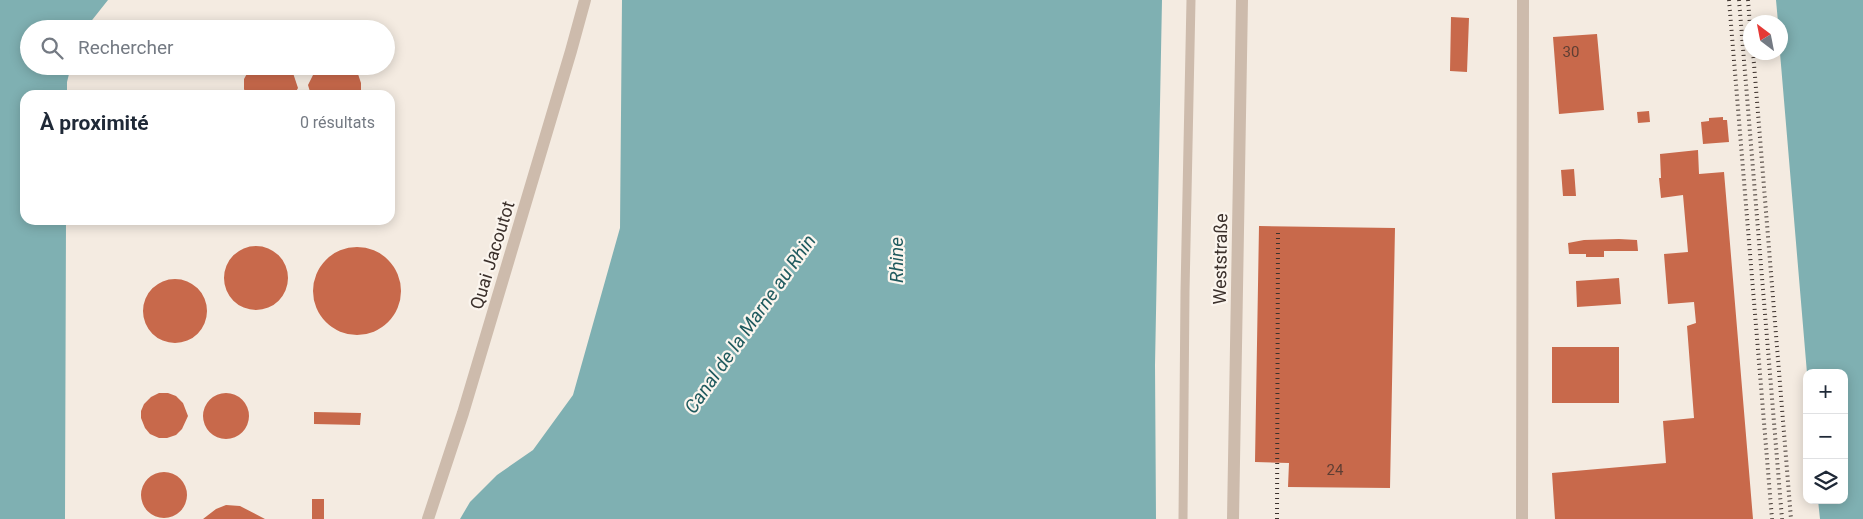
<!DOCTYPE html>
<html lang="fr">
<meta charset="utf-8">
<style>
body{margin:0;font-family:Roboto,sans-serif;background:#f6f6f7;color:#1f2937}
.controls{position:absolute;right:15px;bottom:15px;display:grid;overflow:hidden;border-radius:10px;box-shadow:0 2px 12px #0003}
.controls button{width:45px;height:45px;display:grid;place-items:center;padding:0;border:0;border-bottom:1px solid #e0e1e3;background:#fff;color:#1f2937;font:25px sans-serif}
.compass{position:absolute;left:1743px;top:15px;width:45px;height:45px;border-radius:50%;background:#fff;box-shadow:0 2px 12px #0003;rotate:328deg}
.list{margin:0;padding:0;list-style:none}
h2{display:flex;justify-content:space-between;align-items:center;height:65px;margin:0;padding:0 20px;font-size:21px}
h2 small{font-size:16px;font-weight:400;color:#747a83}
.icon{flex:none;width:28px;height:28px;fill:none;stroke:currentColor;stroke-width:2;stroke-linecap:round;stroke-linejoin:round}
.map{position:relative;flex:none;width:1863px;height:519px;overflow:hidden}
.search{position:absolute;background:#fff;box-shadow:0 2px 12px #0003;left:20px;top:20px;width:375px;height:55px;display:flex;align-items:center;gap:12px;box-sizing:border-box;padding:0 18px;border-radius:28px;color:#747a83;font-size:19px}
.panel{position:absolute;background:#fff;box-shadow:0 2px 12px #0003;left:20px;top:90px;width:375px;height:135px;border-radius:15px}
.map>svg:first-child{display:block}
.water{fill:#7fb0b2}
.building{fill:#c8694b}
.lines{fill:none;stroke-linecap:round;stroke-linejoin:round}
.lane{stroke:#cdbbac;stroke-width:9}
.street{stroke:#cdbbac;stroke-width:12}
.rail{stroke:#3b302b;stroke-width:4;stroke-dasharray:1 4;stroke-linecap:butt}
.labels{text-anchor:middle;dominant-baseline:central;stroke-width:4.5;stroke-linejoin:round;paint-order:stroke}
.number-label{font-size:15px;fill:#5e3e33}
.street-label{font-size:18px;fill:#3b302b;stroke:#fbf5ee}
.water-label{font-size:19px;font-style:italic;fill:#1f5a5e;stroke:#fbf5ee}
</style>
<div class="map">
<svg width="1863" height="519" viewBox="0 0 1863 519">
<rect width="100%" height="100%" fill="#f4ebe1"/>
<path class="water" d="M0,0H108L85,29H29V66H71L67,82V95H25V220H66L65,519H0Z
M622,0H1162L1155,365L1156,519H460L470,502L497,475L533,450L573,395L620,228Z
M1776,0H1863V519H1820L1818,500H1844V373H1807L1780,53V22H1778Z"/>
<path class="building" d="M1451,17L1469,18L1467,72L1450,71Z
M1597,34L1604,110L1559,114L1553,37Z
M253,66H287L293,73L298,88L294,95H246L244,89V79L249,70Z
M321,66H351L358,74L361,83V95H311L308,85L315,71Z
M1649,111L1650,122L1638,123L1637,112Z
M1723,117V120H1727L1729,142L1703,144L1701,122L1709,121V118Z
M1698,150L1699,174L1724,172L1753,519H1555L1552,473L1666,463L1663,421L1694,418L1687,326L1696,323L1694,302L1668,304L1664,254L1688,252L1683,195L1661,198L1659,178H1661L1660,154Z
M1574,169L1576,196H1563L1561,170Z
M1259,226L1395,228L1390,488L1288,487L1289,463L1255,462Z
M1619,239L1637,240L1638,251H1604V257H1586V254H1569L1568,243L1584,240Z
M224 278a32 32 0 1 1 64 0a32 32 0 1 1-64 0Z
M313 291a44 44 0 1 1 88 0a44 44 0 1 1-88 0Z
M1619,278L1621,304L1577,307L1576,281Z
M143 311a32 32 0 1 1 64 0a32 32 0 1 1-64 0Z
M1552,347H1619V403H1552Z
M159,393H168L176,396L183,403L188,416L182,429L176,435L167,438H159L150,434L145,428L141,418V411L144,404L151,397Z
M203 416a23 23 0 1 1 46 0a23 23 0 1 1-46 0Z
M314,412L361,413L360,425L314,424Z
M141 495a23 23 0 1 1 46 0a23 23 0 1 1-46 0Z
M312,499H324V519H312Z
M226,505L240,506L265,519H203L216,509Z"/>
<g class="lines">
<path class="lane" d="M1183,519L1185,292L1191,0"/>
<path class="street" d="M428,519L463,413L571,51L585,0
M1233,519L1242,0
M1522,519L1523,0"/>
<path class="rail" d="M1729,0L1772,519
M1739,0L1782,519
M1748,0L1750,26
M1753,52L1791,519
M1277,519L1278,232"/>
</g>
<g class="labels">
<g class="number-label">
<text x="1571" y="52">30</text>
<text x="1335" y="470">24</text>
</g>
<g class="street-label">
<text transform="translate(492 255) rotate(-73)">Quai Jacoutot</text>
<text transform="translate(1220 259) rotate(-89)">Weststraße</text>
</g>
<g class="water-label">
<text transform="translate(896 260) rotate(-90)">Rhine</text>
<text transform="translate(750 324) rotate(-55)">Canal de la Marne au Rhin</text>
</g>
</g>
</svg>
<div class="controls">
<button>+</button>
<button>−</button>
<button><svg class="icon" aria-label="layers" viewBox="0 0 24 24"><path d="M12 4l9 5-9 5-9-5zM3 14l9 5 9-5"/></svg></button>
</div>
<svg class="compass" viewBox="-18 -18 36 36"><path d="M0-13l5 13h-10z" fill="#e53935"/><path d="M0 13l5-13h-10z" fill="#747a83"/></svg>
<div class="search"><svg class="icon" aria-label="search" viewBox="0 0 24 24"><circle cx="10" cy="10" r="6"/><path d="M15 15l6 6"/></svg>Rechercher</div>
<section class="panel">
<h2>À proximité<small>0 résultats</small></h2>
<ul class="list">
</ul>
</section>
</div>
